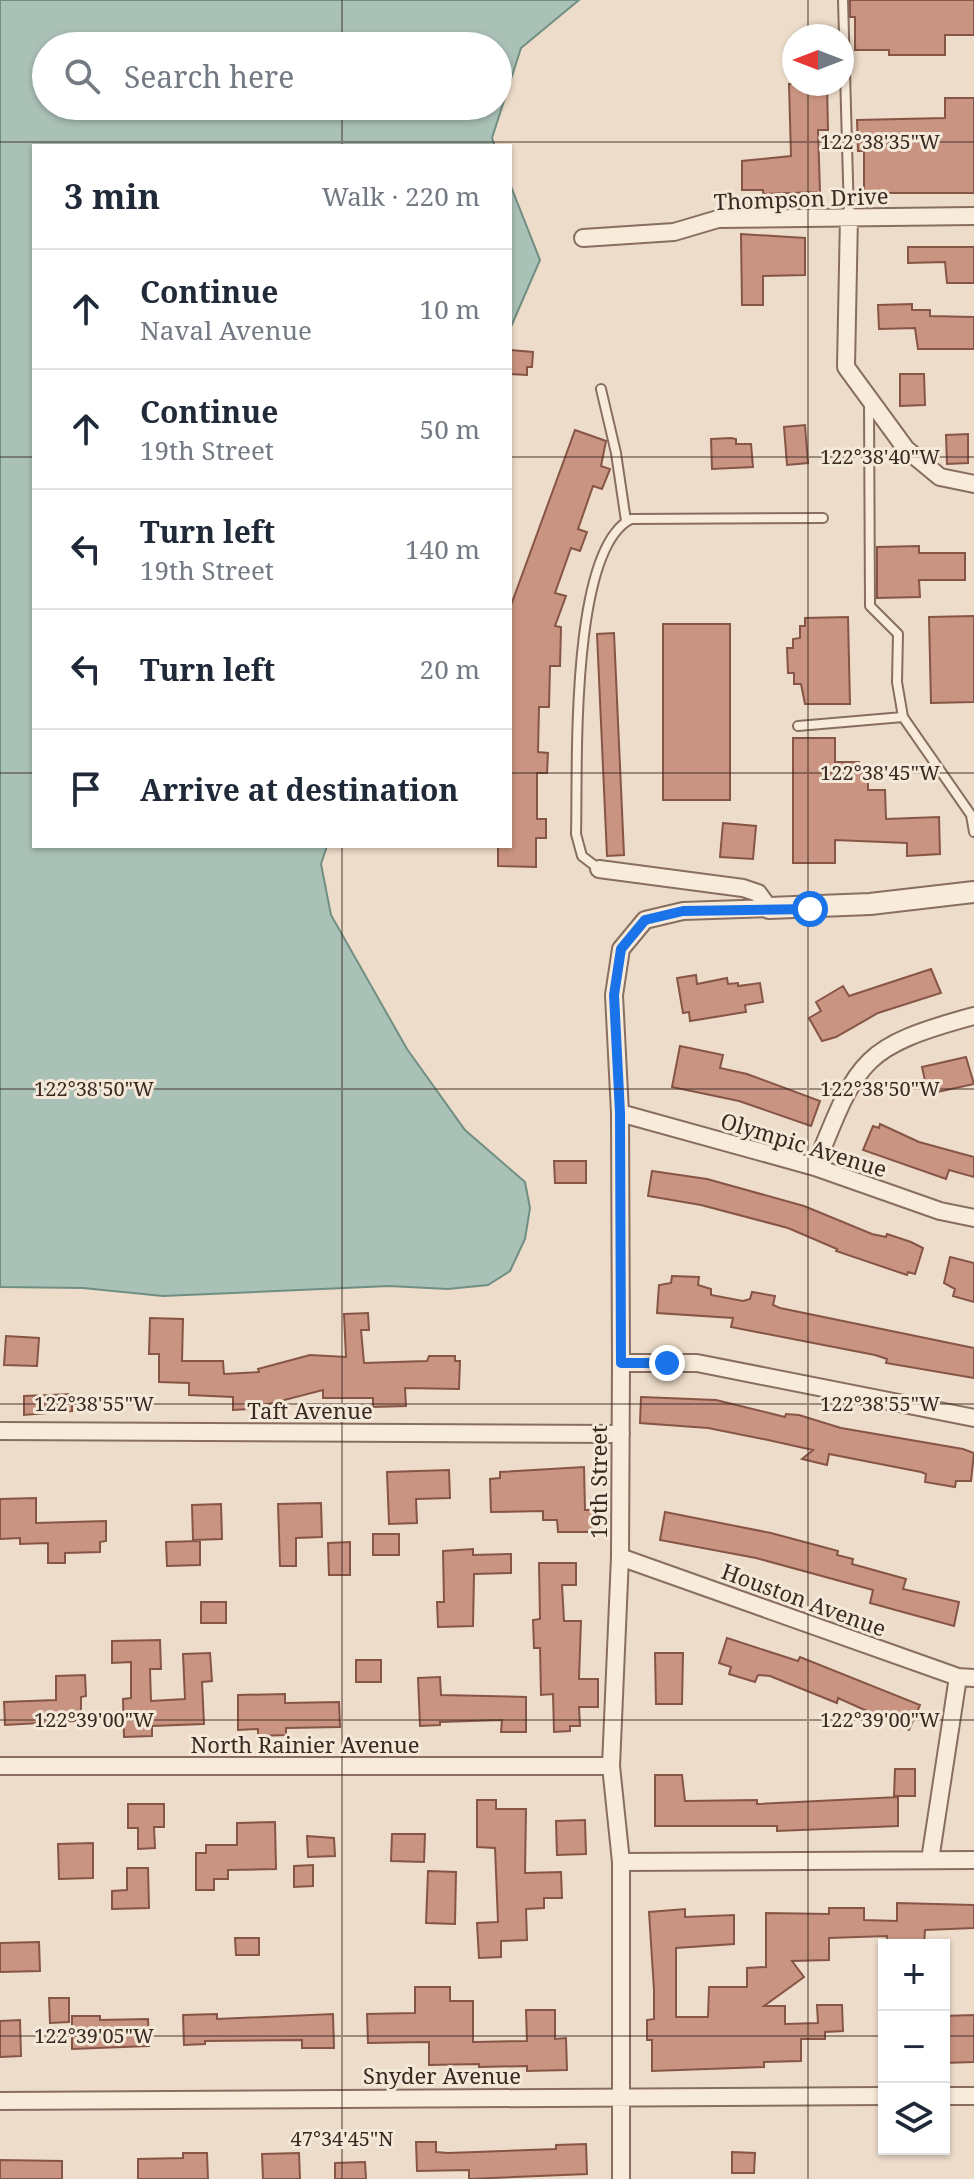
<!DOCTYPE html>
<meta charset="utf-8">
<style>
body{margin:0;font-family:"Noto Serif",serif;background:#f2f2f3;color:#1f2937}
.controls{position:absolute;right:24px;bottom:24px;display:grid;overflow:hidden;border-radius:0px;box-shadow:0 2px 6px #0004}
.controls button{width:72px;height:72px;display:grid;place-items:center;padding:0;border:0;border-bottom:2px solid #e0e1e3;background:#fff;color:#1f2937;font:40px sans-serif}
.compass{position:absolute;left:782px;top:24px;width:72px;height:72px;border-radius:50%;background:#fff;box-shadow:0 2px 6px #0004;rotate:270deg}
.stop{position:absolute;width:24px;height:24px;margin:-18px;border:6px solid #1a73e8;border-radius:50%;background:#fff}
.stop.end{background:#1a73e8;border-color:#fff;box-shadow:0 2px 8px #0008}
.list{margin:0;padding:0;list-style:none}
h2{display:flex;justify-content:space-between;align-items:center;height:104px;margin:0;padding:0 32px;font-size:34px}
h2 small{font-size:26px;font-weight:400;color:#747a83}
.list li{display:grid;grid-template-columns:52px 1fr auto;gap:24px;align-items:center;box-sizing:border-box;height:120px;padding:0 32px;border-top:2px solid #e0e1e3}
.list b{display:block;font-size:30px;white-space:nowrap}
.list p{margin:0;font-size:26px;white-space:nowrap;color:#747a83}
.list em{font-size:26px;font-style:normal;color:#747a83}
.icon{flex:none;width:44px;height:44px;fill:none;stroke:currentColor;stroke-width:2;stroke-linecap:round;stroke-linejoin:round}
.map{position:relative;flex:none;width:974px;height:2179px;overflow:hidden}
.search{position:absolute;background:#fff;box-shadow:0 2px 6px #0004;left:32px;top:32px;width:480px;height:88px;display:flex;align-items:center;gap:20px;box-sizing:border-box;padding:0 28px;border-radius:44px;color:#747a83;font-size:30px}
.panel{position:absolute;background:#fff;box-shadow:0 2px 6px #0004;left:32px;top:144px;width:480px;height:704px;border-radius:0px}
.map>svg:first-child{display:block}
.water{fill:#aac1b7;stroke:#708f83;stroke-width:2;fill-rule:evenodd}
.building{fill:#c99481;stroke:#865546;stroke-width:2}
.lines{fill:none;stroke-linecap:round;stroke-linejoin:round}
.service-casing{stroke:#886e5e;stroke-width:12}
.minor-casing{stroke:#886e5e;stroke-width:20}
.tertiary-casing{stroke:#886e5e;stroke-width:24}
.service{stroke:#f8ebdc;stroke-width:8}
.minor{stroke:#f8ebdc;stroke-width:16}
.tertiary{stroke:#f8ebdc;stroke-width:20}
.route{stroke:#1a73e8;stroke-width:10}
.ticks{fill:none;stroke:#3a2921;stroke-width:2;stroke-opacity:0.45}
.labels{text-anchor:middle;dominant-baseline:central;stroke-width:6;stroke-linejoin:round;paint-order:stroke}
.street-label{font-size:22px;fill:#3a2921;stroke:#f4e8d8}
.ticks-label{font-size:20px;text-anchor:middle;fill:#3a2921;stroke:#f4e8d8;stroke-width:6;stroke-linejoin:round;paint-order:stroke}
</style>
<div class="map">
<svg width="974" height="2179" viewBox="0 0 974 2179">
<rect width="100%" height="100%" fill="#eddcc9"/>
<path class="water" d="M0,0H579L521,48L492,138L495,146H34V846H327L321,864L331,915L407,1049L465,1130L525,1182L530,1208L525,1239L510,1271L488,1285L448,1289L389,1286L163,1296L83,1288L0,1287ZM46,46H498V106H46Z
M510,184L540,260L510,329Z"/>
<path class="building" d="M850,0H974V35H945V55H889V50H855V17H850Z
M789,84H827L828,130H818L820,192L763,194V190H742V161L791,156Z
M945,98H974V193H864V151H858L857,120L945,118Z
M741,234L805,238V275L763,276V305H742Z
M908,247H974V283H947L945,262L908,263Z
M912,304V310H930V316L974,317V349H918L915,328L879,329L878,305Z
M510,350L533,352L532,367H527V375L510,374Z
M900,374H924L925,405L900,406Z
M805,425L808,463L787,465L784,427Z
M575,430L606,441L601,466L610,469L602,489L593,486L578,529L587,532L580,551L571,548L555,593L566,596L555,626L561,627L560,666H550L549,707H539L538,752L548,753L547,773H537V819H546V838H536V867L498,866V846H510V608Z
M968,434V463L947,464L946,435Z
M711,439L731,438L736,439V444H751L753,467L712,469Z
M919,546V553H965V580H919L920,597L877,598V547Z
M974,616V702L931,703L929,617Z
M848,617L850,704H805L801,684H794V673H788L787,648H793V639L800,638V626H805V618Z
M663,624H730V800H663Z
M614,633L624,855L607,856L597,634Z
M793,738H835V762H859L860,770H868V790H885L886,819L939,817L940,854L907,856V843L835,840V863H793Z
M723,823L756,826L753,859L720,857Z
M931,969L941,993L878,1013L836,1037L822,1041L809,1018L821,1011L816,1002L843,986L849,996Z
M696,975L697,984L727,978L728,984L738,983V986L760,983L763,1002L745,1005L746,1012L690,1021L689,1012L683,1013L677,978Z
M680,1046L723,1055L720,1068L747,1074L820,1101L811,1126L739,1101L672,1087Z
M966,1057L974,1084L928,1094L922,1067Z
M880,1124L919,1142L974,1157V1177L949,1170L946,1179L863,1150L873,1126L879,1128Z
M554,1161H586V1183H555Z
M652,1171L707,1179L804,1206L872,1234L886,1237L887,1234L911,1242L923,1248L915,1274L908,1272L907,1275L836,1251L837,1249L788,1228L701,1205L648,1196Z
M950,1257L974,1263V1302L953,1296L955,1289L944,1283Z
M672,1276L699,1277L698,1285L711,1289V1295L743,1301L750,1299L752,1292L775,1296L773,1305L780,1308L974,1348V1378L886,1363L887,1359L875,1355L731,1327L733,1318L657,1313L659,1285L671,1283Z
M368,1313L369,1330H361L364,1363L427,1361L429,1356H455V1361H460L459,1389L405,1388L406,1406L373,1407V1398H323V1390L249,1409L233,1410V1397L189,1395V1383L159,1382V1354H149L150,1318L183,1319L182,1361H223L224,1374L259,1372L258,1369L310,1355L346,1357L344,1314Z
M6,1336L39,1338L37,1366L4,1365Z
M72,1394V1411L24,1415V1396Z
M641,1397L716,1400L785,1417L786,1414L799,1415L841,1428L963,1449L974,1453L971,1481H956L955,1487L925,1482L926,1474L921,1472L829,1454L827,1465L802,1459L813,1450L768,1440L708,1428L640,1423Z
M584,1467L585,1510H599V1532H558L557,1520H543V1511L491,1512L490,1479L500,1478V1472Z
M449,1470L450,1498L416,1499L417,1523L389,1524L387,1472Z
M36,1498V1523L106,1521V1541L100,1542V1552L65,1553V1563H48V1543L20,1544V1538L0,1539V1499Z
M321,1503L322,1537L296,1538V1566H280L278,1504Z
M221,1504L222,1539L193,1540L192,1505Z
M665,1512L771,1533L838,1551L837,1555L853,1559L852,1564L906,1579L903,1589L959,1602L954,1626L870,1603L873,1590L756,1558L660,1540Z
M373,1534H399V1555H373Z
M200,1541V1565L167,1566L166,1542Z
M350,1542V1575H329L328,1543Z
M473,1549V1555L511,1554V1573L474,1574L473,1626L438,1627L437,1602H444L443,1551Z
M539,1563H576V1585H562L564,1621H581L579,1679H598V1707H579L580,1726H570V1731L554,1732L553,1694L541,1695L540,1648H534L533,1620L540,1619Z
M201,1602H226V1623H201Z
M727,1638L798,1661L800,1657L920,1705L909,1730L838,1698L837,1703L770,1676L758,1675L755,1682L729,1674L731,1667L719,1663Z
M160,1640L161,1669H150L151,1701L185,1699L183,1654L210,1653L212,1681L202,1682L204,1724L152,1726V1736L124,1737L123,1699L131,1698V1662L112,1663V1641Z
M655,1653H683L682,1704H656Z
M356,1660H381V1682H356Z
M85,1675L86,1696L81,1697V1709L75,1721L5,1725L4,1702L56,1700V1676Z
M440,1677L441,1695L526,1697V1732H501L502,1720L440,1722V1725L420,1726L418,1678Z
M285,1694V1703L339,1702L340,1727L286,1728V1735L258,1736V1729L238,1730V1695Z
M895,1769H915V1796H894Z
M655,1775H682L685,1801L757,1800V1804L898,1797V1826L777,1831V1826H655Z
M477,1800H496V1809H526L525,1873L561,1872L562,1898H544V1908L526,1909L527,1940L501,1941V1957L479,1958L477,1923L498,1922L495,1848L477,1847Z
M128,1804H164V1827H154L155,1848L138,1849V1828H128Z
M585,1820L586,1854L557,1855L556,1821Z
M275,1822L276,1869L228,1870V1879H214V1890H196V1853H206V1845H237V1823Z
M392,1834H425L424,1862L391,1861Z
M307,1836L334,1838L335,1856L308,1857Z
M93,1843V1878L59,1879L58,1844Z
M313,1865V1886L294,1887V1866Z
M127,1868H148L149,1908L112,1909V1891L127,1890Z
M428,1871L456,1872L455,1924L426,1923Z
M897,1903L974,1905V1928L925,1930L924,1945H887V1936L829,1938V1960L792,1961L804,1977L764,2006H785V2024L818,2023L817,2005H842L843,2031L825,2032V2039H801V2061L764,2062V2067L652,2071V2040H647V2020L654,2019V1990L649,1912L685,1909V1917L734,1915V1944L676,1948V2017H708L709,1987H747V1968L766,1967V1913L829,1914V1908H864V1920L897,1921Z
M235,1938H259V1955H236Z
M39,1942L40,1971L0,1972V1943Z
M415,1987H450V2001H473V2042L527,2041L526,2010H555V2039L566,2038L567,2070L527,2071V2066L479,2067V2064L429,2065V2042L368,2043L367,2014L415,2013Z
M49,1998H69V2022L50,2023Z
M217,2014V2019L333,2014L334,2048H302V2040L205,2041V2044L184,2045L183,2015Z
M974,2015V2062L944,2063V2016Z
M72,2016H100V2020L148,2019L149,2046L72,2049Z
M20,2020L21,2056L0,2057V2021Z
M416,2142H436V2152L448,2153L556,2149V2145L586,2144L587,2174L469,2179V2170L417,2171Z
M732,2152L755,2153L754,2173H732Z
M183,2153H207L208,2179H138V2159L183,2158Z
M299,2153L300,2179H263L262,2154Z
M0,2160L62,2161V2179H0Z
M365,2162L366,2179H335V2163Z"/>
<g class="lines">
<defs>
<path id="service" d="M843,0L849,216
M601,389L616,453L626,521
M869,403L870,606L898,634L897,682L903,717L971,815L974,832
M798,726L903,717
M599,869L582,856L576,834C578,770 569,550 631,519L823,518"/>
<path id="minor" d="M849,216L846,367L906,449L940,477L974,484
M583,238L674,232L718,219L974,216
M599,869L743,888L758,893L769,908
M620,1113L815,1167L940,1211L974,1218
M815,1167C858,1060 860,1047 974,1016
M621,1363H697L974,1418
M0,1431L621,1434
M620,1557L958,1677L974,1678
M0,1766H611
M930,1860L958,1677
M621,1862L974,1860
M944,2096H974
M0,2101L884,2096
M621,2179V1862L611,1766L620,1557L621,1363L620,1113L614,995L621,949L645,920L683,911L769,908"/>
<path id="tertiary" d="M769,908L870,904L974,892"/>
</defs>
<use href="#service" class="service-casing"/>
<use href="#minor" class="minor-casing"/>
<use href="#tertiary" class="tertiary-casing"/>
<use href="#service" class="service"/>
<use href="#minor" class="minor"/>
<use href="#tertiary" class="tertiary"/>
</g>
<g class="lines">
<path class="route" d="M667,1363H621L620,1113L614,995L621,949L645,920L683,911L810,909"/>
</g>
<path class="ticks" d="M342,0V46M808,0V36M808,84V2179M342,106V146M0,142H974M0,457H34M510,457H974M0,773H34M510,773H974M342,846V2179M0,1089H974M0,1404H974M0,1720H974M0,2036H884M944,2036H974"/>
<g class="labels">
<g class="street-label">
<text transform="translate(801 198) rotate(-2)">Thompson Drive</text>
<text transform="translate(804 1144) rotate(17)">Olympic Avenue</text>
<text x="310" y="1410">Taft Avenue</text>
<text transform="translate(598 1482) rotate(-90)">19th Street</text>
<text transform="translate(804 1599) rotate(20)">Houston Avenue</text>
<text x="305" y="1744">North Rainier Avenue</text>
<text x="442" y="2075">Snyder Avenue</text>
</g>
</g>
<g class="ticks-label">
<text x="880" y="149">122°38'35"W</text>
<text x="880" y="464">122°38'40"W</text>
<text x="880" y="780">122°38'45"W</text>
<text x="880" y="1096">122°38'50"W</text>
<text x="94" y="1096">122°38'50"W</text>
<text x="94" y="1411">122°38'55"W</text>
<text x="880" y="1411">122°38'55"W</text>
<text x="94" y="1727">122°39'00"W</text>
<text x="880" y="1727">122°39'00"W</text>
<text x="94" y="2043">122°39'05"W</text>
<text x="342" y="2146">47°34'45"N</text>
</g>
</svg>
<div class="controls">
<button>+</button>
<button>−</button>
<button><svg class="icon" aria-label="layers" viewBox="0 0 24 24"><path d="M12 4l9 5-9 5-9-5zM3 14l9 5 9-5"/></svg></button>
</div>
<svg class="compass" viewBox="-18 -18 36 36"><path d="M0-13l5 13h-10z" fill="#e53935"/><path d="M0 13l5-13h-10z" fill="#747a83"/></svg>
<div class="stop" style="left:810px;top:909px"></div>
<div class="stop end" style="left:667px;top:1363px"></div>
<div class="search"><svg class="icon" aria-label="search" viewBox="0 0 24 24"><circle cx="10" cy="10" r="6"/><path d="M15 15l6 6"/></svg>Search here</div>
<section class="panel">
<h2>3 min<small>Walk · 220 m</small></h2>
<ul class="list">
<li><svg class="icon" aria-label="ahead" viewBox="0 0 24 24"><path d="M12 20V5M6 11l6-6 6 6"/></svg><div><b>Continue</b><p>Naval Avenue</p></div><em>10 m</em></li>
<li><svg class="icon" aria-label="ahead" viewBox="0 0 24 24"><path d="M12 20V5M6 11l6-6 6 6"/></svg><div><b>Continue</b><p>19th Street</p></div><em>50 m</em></li>
<li><svg class="icon" aria-label="left" viewBox="0 0 24 24"><path d="M17 20v-9H6M10 6l-5 5 5 5"/></svg><div><b>Turn left</b><p>19th Street</p></div><em>140 m</em></li>
<li><svg class="icon" aria-label="left" viewBox="0 0 24 24"><path d="M17 20v-9H6M10 6l-5 5 5 5"/></svg><div><b>Turn left</b></div><em>20 m</em></li>
<li><svg class="icon" aria-label="arrive" viewBox="0 0 24 24"><path d="M6 21V4h12l-3 4 3 4H6"/></svg><div><b>Arrive at destination</b></div></li>
</ul>
</section>
</div>
